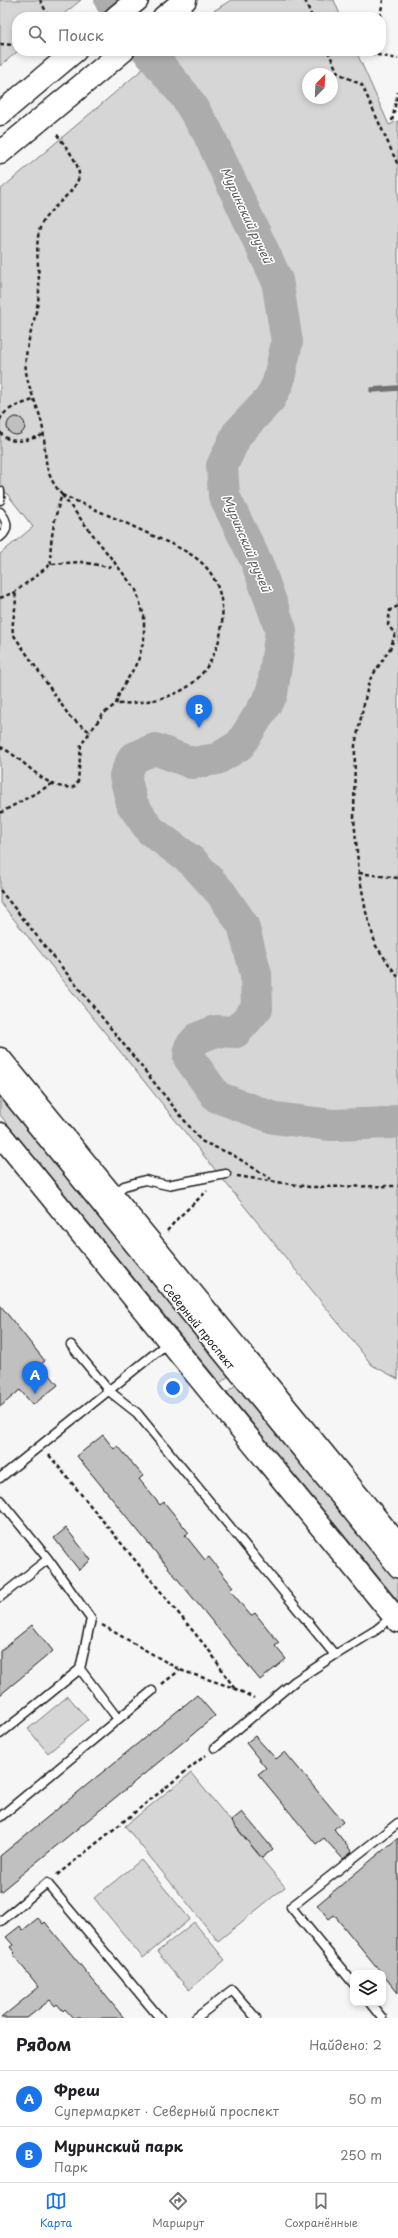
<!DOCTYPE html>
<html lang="ru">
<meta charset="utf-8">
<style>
body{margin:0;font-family:"Playpen Sans",sans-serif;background:#f2f2f2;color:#202124}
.controls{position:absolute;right:12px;bottom:12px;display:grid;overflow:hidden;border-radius:8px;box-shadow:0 2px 6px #0003}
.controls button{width:36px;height:36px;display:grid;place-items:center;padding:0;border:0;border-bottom:1px solid #e0e0e0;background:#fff;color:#202124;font:20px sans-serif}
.compass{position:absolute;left:302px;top:68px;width:36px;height:36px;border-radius:50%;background:#fff;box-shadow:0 2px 6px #0003;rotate:24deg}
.you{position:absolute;left:173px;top:1388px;width:14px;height:14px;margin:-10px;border:3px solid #fff;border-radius:50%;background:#1a73e8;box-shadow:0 0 0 6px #1a73e833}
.badge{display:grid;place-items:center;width:26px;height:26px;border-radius:50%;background:#1a73e8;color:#fff;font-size:13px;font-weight:700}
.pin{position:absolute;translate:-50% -33px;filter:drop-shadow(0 1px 2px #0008)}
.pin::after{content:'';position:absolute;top:21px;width:14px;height:12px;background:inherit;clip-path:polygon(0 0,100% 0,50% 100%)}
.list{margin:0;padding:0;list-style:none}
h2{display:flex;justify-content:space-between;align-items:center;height:52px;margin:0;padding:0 16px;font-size:17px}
h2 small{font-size:13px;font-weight:400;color:#757577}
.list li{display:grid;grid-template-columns:26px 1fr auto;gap:12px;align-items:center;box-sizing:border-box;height:56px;padding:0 16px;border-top:1px solid #e0e0e0}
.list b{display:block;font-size:15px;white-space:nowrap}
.list p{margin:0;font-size:13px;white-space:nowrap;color:#757577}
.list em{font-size:13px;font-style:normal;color:#757577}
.icon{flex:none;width:22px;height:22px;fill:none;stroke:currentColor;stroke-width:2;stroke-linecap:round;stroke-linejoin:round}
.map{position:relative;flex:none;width:398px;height:2018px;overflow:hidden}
.search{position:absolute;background:#fff;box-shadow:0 2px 6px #0003;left:12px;right:12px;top:12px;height:44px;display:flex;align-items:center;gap:10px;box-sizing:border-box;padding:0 14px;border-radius:16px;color:#757577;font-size:15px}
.sheet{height:164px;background:#fff}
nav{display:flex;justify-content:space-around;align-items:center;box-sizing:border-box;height:56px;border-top:1px solid #e0e0e0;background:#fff;font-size:11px;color:#757577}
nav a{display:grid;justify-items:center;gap:2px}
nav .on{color:#1a73e8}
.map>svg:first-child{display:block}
.green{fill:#d6d6d6;stroke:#797979;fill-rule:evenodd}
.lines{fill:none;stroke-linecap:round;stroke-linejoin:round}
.stream{stroke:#727272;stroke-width:5.5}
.river{stroke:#acacac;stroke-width:32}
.building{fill:#c0c0c0;stroke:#1c1c1c}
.lane-casing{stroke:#1c1c1c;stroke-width:11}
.street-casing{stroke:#1c1c1c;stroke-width:20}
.secondary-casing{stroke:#1c1c1c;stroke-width:25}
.path{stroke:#1c1c1c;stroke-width:2.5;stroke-dasharray:4 3;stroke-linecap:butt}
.lane{stroke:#fff;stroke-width:8}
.street{stroke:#fff;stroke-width:17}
.secondary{stroke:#fff;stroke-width:22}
.labels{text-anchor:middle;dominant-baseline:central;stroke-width:3;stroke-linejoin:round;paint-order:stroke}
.street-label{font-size:11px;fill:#1c1c1c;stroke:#fff}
.water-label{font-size:12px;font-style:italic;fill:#5d5d5d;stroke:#fff}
</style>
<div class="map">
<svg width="398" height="2018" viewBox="0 0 398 2018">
<rect width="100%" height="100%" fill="#f6f6f6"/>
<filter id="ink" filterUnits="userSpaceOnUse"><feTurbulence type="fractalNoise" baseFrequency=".025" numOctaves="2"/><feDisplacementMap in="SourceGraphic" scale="8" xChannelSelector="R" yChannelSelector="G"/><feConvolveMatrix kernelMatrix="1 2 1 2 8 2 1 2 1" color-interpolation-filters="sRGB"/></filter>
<g filter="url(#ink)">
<path class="green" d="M0,0H81L60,17H17L18,51L0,66Z
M231,0H334L341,17H204Z
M164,51H356L389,125L398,121V1379L372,1365L0,902V554L33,527L0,485V190ZM308,74H332V98H308Z
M0,1090L231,1374L220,1383L0,1115Z
M239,1382L398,1576V1601L227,1392Z
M68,1696L88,1720L48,1753L28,1729Z
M191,1773L285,1887L218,1941L125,1826Z
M141,1860L190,1919L143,1958L94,1898Z
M194,1922L225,1960L189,1990L157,1952Z"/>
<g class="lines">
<path class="stream" d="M372,390L398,388"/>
<path class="river" d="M110,0L121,17
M148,51L185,96L207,131L277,280L287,342L278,383L270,399L237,434L222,466L224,496L257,563L281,630L272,694L240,745L217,759L192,763L155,749L133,758L125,776L132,804L150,830L193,862L221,893L243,925L256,974L257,1008L236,1032L216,1031L198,1038L190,1047L189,1058L217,1097L274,1118L332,1125L392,1123L398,1120"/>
</g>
<path class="building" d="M7 426a9 9 0 1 1 18 0a9 9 0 1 1-18 0Z
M0,1305L45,1361L41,1364L58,1385L33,1405L20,1390L0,1407Z
M103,1435L114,1449L118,1446L143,1476L139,1479L160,1505L164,1502L189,1533L185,1535L205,1560L209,1557L233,1587L230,1590L251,1616L255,1613L279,1643L275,1646L286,1659L260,1680L77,1456Z
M66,1528L91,1560L79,1570L54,1538Z
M32,1625L53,1651L0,1695V1651Z
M197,1695L215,1716L0,1892V1856Z
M255,1736L276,1759L285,1752L343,1822L334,1829L352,1852L343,1859L324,1838L316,1844L258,1774L266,1768L246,1743Z
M242,1812L273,1849L262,1858L231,1821Z
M398,1838V1993L334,1915L329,1919L317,1905Z
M38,1918L43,1924L45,1922L124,2018H73L65,2009L63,2011L57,2004L55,2006L50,2000L27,2018H1L39,1987L13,1955L15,1953L10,1947L13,1945L6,1937L20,1926L23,1930Z"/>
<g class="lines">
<defs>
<path id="lane" d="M0,491V500
M0,512C7,520 10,529 0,537
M112,1196L124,1186L145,1180L167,1185L226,1174
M71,1345L109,1391L137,1413L335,1655L376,1630L393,1616
M0,1478L169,1342
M0,1500L48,1559L91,1619L80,1669L0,1734
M0,1597L48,1559
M80,1669L118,1719
M215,1748L295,1681L335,1655
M0,1817L152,1691
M0,1922L47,1883L160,2018
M353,1983L291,1907L398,1823
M370,2003L382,2018
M196,2018L232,1990L256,2018"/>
<path id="street" d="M0,1082L398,1569"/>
<path id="secondary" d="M116,17L137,0
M164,17L185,0
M0,114L75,51
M0,153L123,51
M0,1059L398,1545
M0,1134L398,1621"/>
</defs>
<use href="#lane" class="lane-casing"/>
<use href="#street" class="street-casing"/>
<use href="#secondary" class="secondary-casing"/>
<path class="path" d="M40,0L49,17
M305,0L312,17
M380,17L383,0
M0,44L17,45
M328,51L338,73L362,85L398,165
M374,51L373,54L398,59
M392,121L398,92
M0,420C4,408 22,404 33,400
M0,432C10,447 30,439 43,435
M62,495C90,507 117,519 145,532C165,542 190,550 205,566C235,599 224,660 189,686C169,700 140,703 116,704
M62,495L136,590L144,616V639L138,661L119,694L116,704L103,714L90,732
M51,564C48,548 56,510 62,495C40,468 48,455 42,424C37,401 23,382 26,357C28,335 38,314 39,291C40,271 34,247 40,228C46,208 78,193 79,175C79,161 63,144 56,133
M0,598L15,592L51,564L82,562L108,567L115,564
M398,606L390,610L388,625L395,634L391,647L369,681L355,745L354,819L359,873L366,912L376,946L398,977
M0,747C24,757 45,792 74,787L78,781L81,745L90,732L70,717L13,634C11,618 18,608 15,592
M0,813L52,784
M359,873L398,878
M0,890L201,1141L233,1155L271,1179
M237,1176L310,1187L398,1186
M167,1231L178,1218L207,1191
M49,1455L211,1653L234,1688
M102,1625L180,1670L234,1688L254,1698
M162,1684L180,1670
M57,1875L206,1755"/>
<use href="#lane" class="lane"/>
<use href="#street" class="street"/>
<use href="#secondary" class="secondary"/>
</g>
</g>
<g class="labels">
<g class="street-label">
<text transform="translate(199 1326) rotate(51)">Северный проспект</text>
</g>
<g class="water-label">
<text transform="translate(247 215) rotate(65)">Муринский ручей</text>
<text transform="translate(247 543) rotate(67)">Муринский ручей</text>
</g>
</g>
</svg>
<div class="controls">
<button><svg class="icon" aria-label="layers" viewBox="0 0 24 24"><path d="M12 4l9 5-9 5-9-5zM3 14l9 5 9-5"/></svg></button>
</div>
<svg class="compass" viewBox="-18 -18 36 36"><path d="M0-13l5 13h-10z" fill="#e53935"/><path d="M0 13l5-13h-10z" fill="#757577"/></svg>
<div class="you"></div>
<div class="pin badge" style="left:35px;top:1394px">A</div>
<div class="pin badge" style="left:199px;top:728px">B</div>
<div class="search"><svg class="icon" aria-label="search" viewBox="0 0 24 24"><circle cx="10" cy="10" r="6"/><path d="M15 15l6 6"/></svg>Поиск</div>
</div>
<section class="sheet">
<h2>Рядом<small>Найдено: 2</small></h2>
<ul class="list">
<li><span class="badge">A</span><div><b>Фреш</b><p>Супермаркет · Северный проспект</p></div><em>50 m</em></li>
<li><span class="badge">B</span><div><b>Муринский парк</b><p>Парк</p></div><em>250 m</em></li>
</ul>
</section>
<nav>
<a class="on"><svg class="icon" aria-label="map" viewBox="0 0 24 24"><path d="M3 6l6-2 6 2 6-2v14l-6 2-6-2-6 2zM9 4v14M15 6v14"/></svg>Карта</a>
<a><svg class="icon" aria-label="directions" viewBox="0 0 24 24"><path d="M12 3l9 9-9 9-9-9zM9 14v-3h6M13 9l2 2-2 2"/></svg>Маршрут</a>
<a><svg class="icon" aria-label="saved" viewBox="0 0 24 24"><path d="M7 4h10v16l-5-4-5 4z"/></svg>Сохранённые</a>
</nav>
